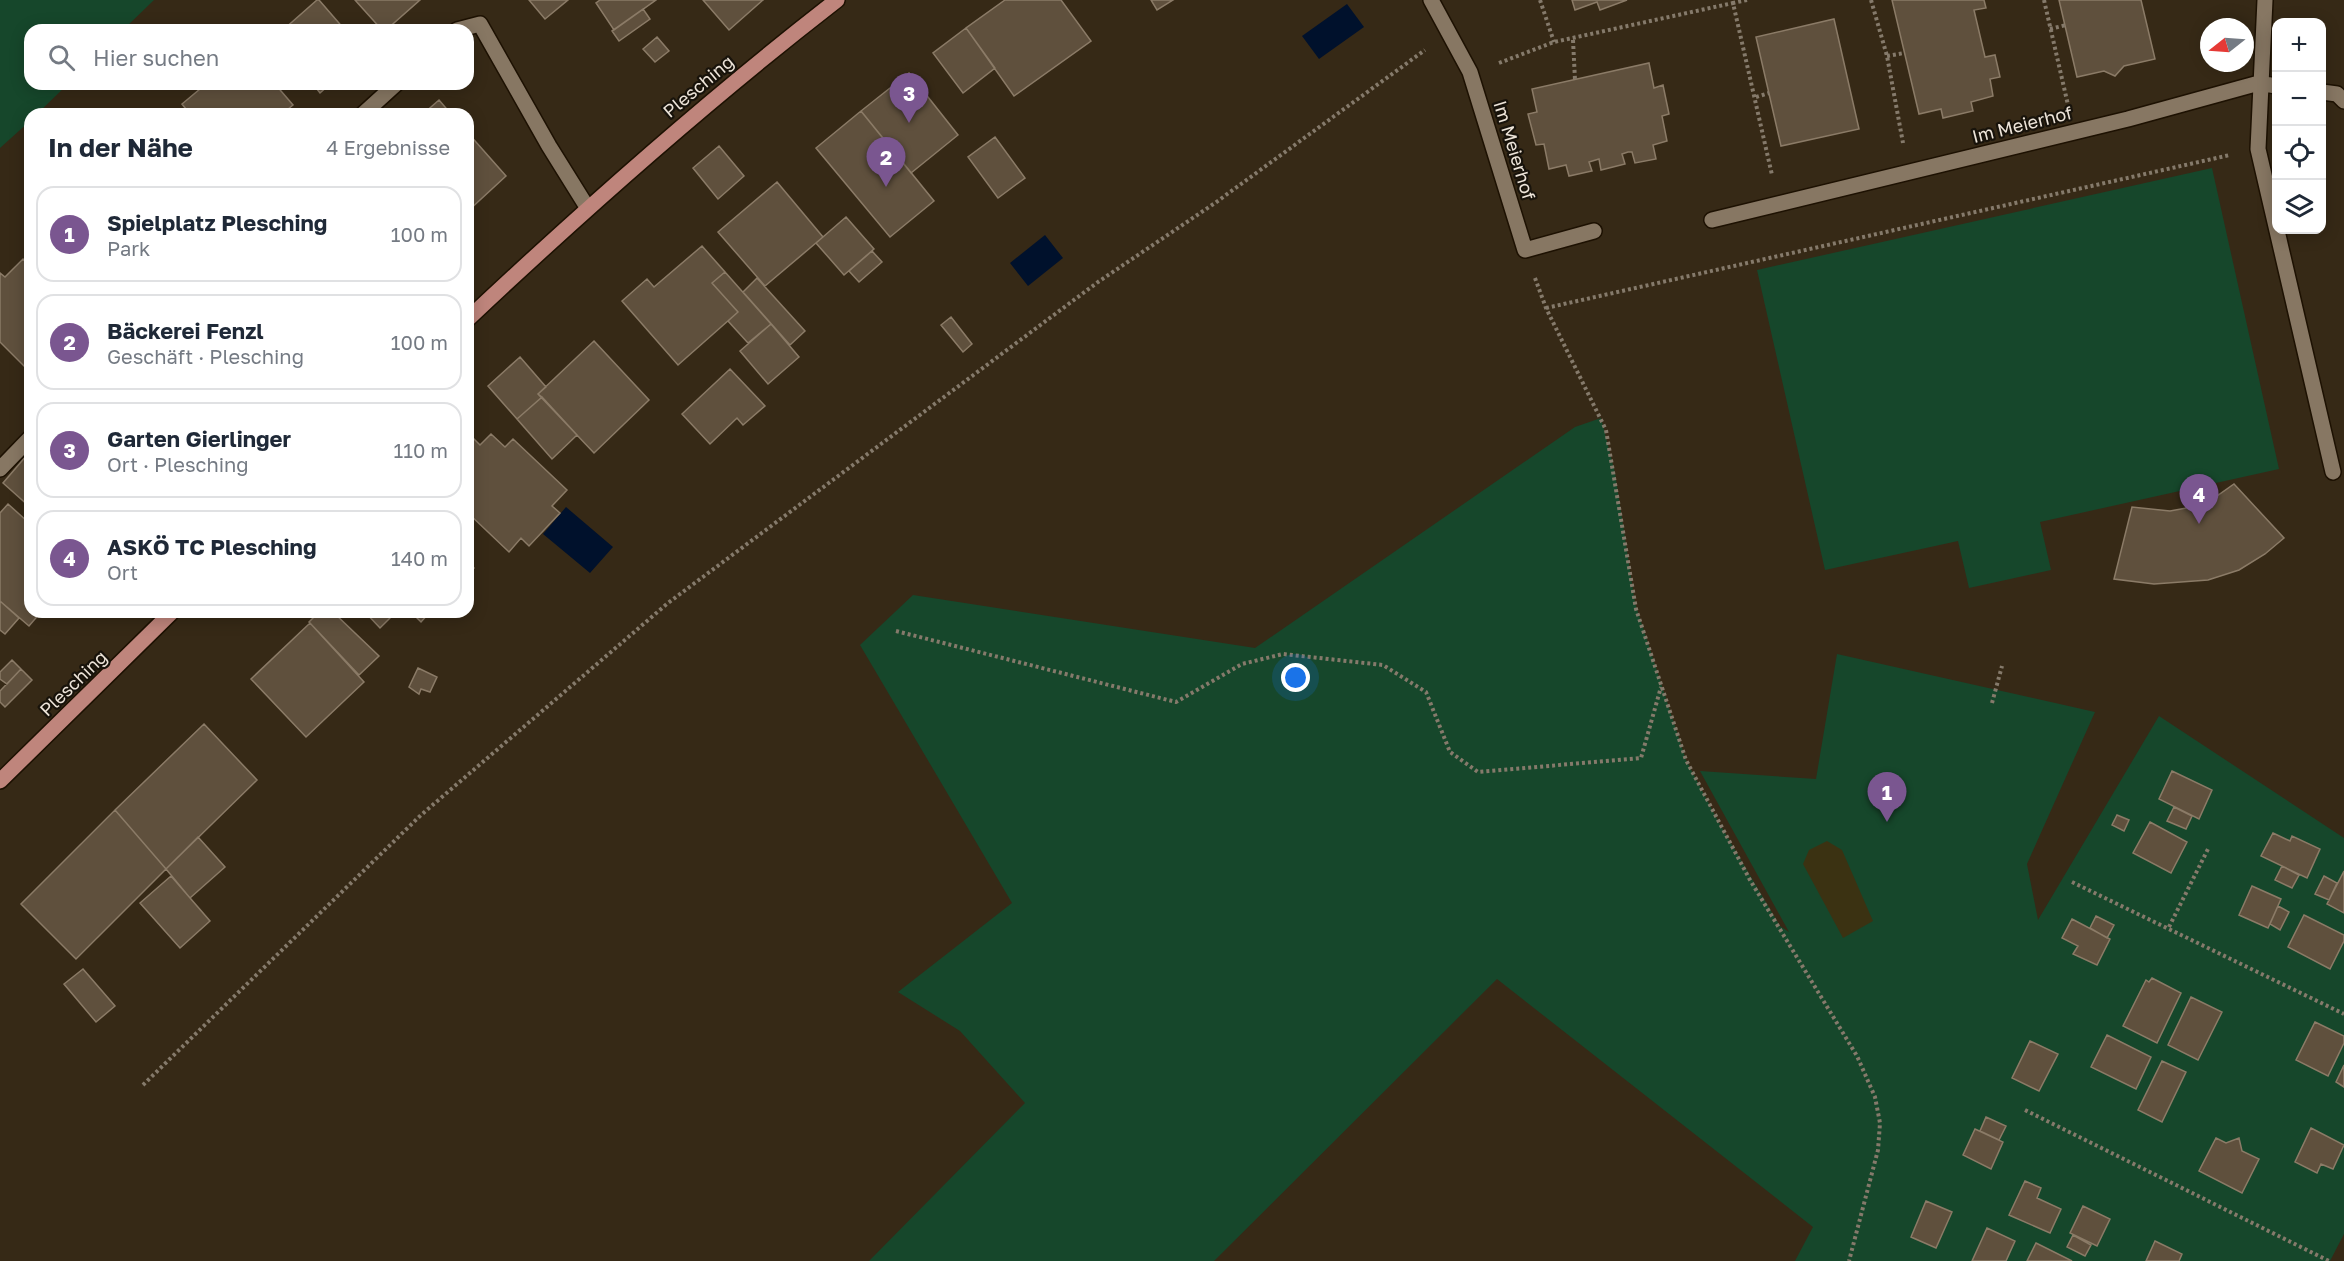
<!DOCTYPE html>
<html lang="de">
<meta charset="utf-8">
<style>
body{margin:0;font-family:"Golos Text",sans-serif;background:#f2f2f3;color:#1f2937}
.controls{position:absolute;right:18px;top:18px;display:grid;overflow:hidden;border-radius:12px;box-shadow:0 3px 15px #0003}
.controls button{width:54px;height:54px;display:grid;place-items:center;padding:0;border:0;border-bottom:2px solid #e0e1e3;background:#fff;color:#1f2937;font:30px sans-serif}
.compass{position:absolute;left:2200px;top:18px;width:54px;height:54px;border-radius:50%;background:#fff;box-shadow:0 3px 15px #0003;rotate:253deg}
.you{position:absolute;left:1296px;top:678px;width:21px;height:21px;margin:-15px;border:4px solid #fff;border-radius:50%;background:#1a73e8;box-shadow:0 0 0 9px #1a73e833}
.badge{display:grid;place-items:center;width:39px;height:39px;border-radius:50%;background:#7a5690;color:#fff;font-size:20px;font-weight:700}
.pin{position:absolute;translate:-50% -50px;filter:drop-shadow(0 2px 3px #0008)}
.pin::after{content:'';position:absolute;top:32px;width:21px;height:18px;background:inherit;clip-path:polygon(0 0,100% 0,50% 100%)}
.list{margin:0;padding:0;list-style:none}
h2{display:flex;justify-content:space-between;align-items:center;height:78px;margin:0;padding:0 24px;font-size:26px}
h2 small{font-size:20px;font-weight:400;color:#747a83}
.list li{display:grid;grid-template-columns:39px 1fr auto;gap:18px;align-items:center;box-sizing:border-box;height:96px;margin:0 12px 12px;padding:0 12px;border:2px solid #e0e1e3;border-radius:18px}
.list b{display:block;font-size:22px;white-space:nowrap}
.list p{margin:0;font-size:20px;white-space:nowrap;color:#747a83}
.list em{font-size:20px;font-style:normal;color:#747a83}
.icon{flex:none;width:33px;height:33px;fill:none;stroke:currentColor;stroke-width:2;stroke-linecap:round;stroke-linejoin:round}
.map{position:relative;flex:none;width:2344px;height:1261px;overflow:hidden}
.search{position:absolute;background:#fff;box-shadow:0 3px 15px #0003;left:24px;top:24px;width:450px;height:66px;display:flex;align-items:center;gap:15px;box-sizing:border-box;padding:0 21px;border-radius:18px;color:#747a83;font-size:22px}
.panel{position:absolute;background:#fff;box-shadow:0 3px 15px #0003;left:24px;top:108px;width:450px;height:510px;border-radius:18px}
.map>svg:first-child{display:block}
.green{fill:#16472b}
.sand{fill:#3b3212}
.water{fill:#00112c}
.building{fill:#5f503d;stroke:#8b7b67;stroke-width:1.5}
.lines{fill:none;stroke-linecap:round;stroke-linejoin:round}
.minor-casing{stroke:#1d1102;stroke-width:18}
.major-casing{stroke:#1d1102;stroke-width:18}
.path{stroke:#857a6b;stroke-width:4;stroke-dasharray:3 3;stroke-linecap:butt}
.minor{stroke:#877763;stroke-width:15}
.major{stroke:#bf857c;stroke-width:15}
.labels{text-anchor:middle;dominant-baseline:central;stroke-width:4.5;stroke-linejoin:round;paint-order:stroke}
.street-label{font-size:18px;fill:#ede4d9;stroke:#18130b}
</style>
<div class="map">
<svg width="2344" height="1261" viewBox="0 0 2344 1261">
<rect width="100%" height="100%" fill="#362916"/>
<path class="green" d="M0,0H154L123,30H30V84H68L37,114H30V121L0,148Z
M2212,168L2279,469L2040,522L2051,570L1969,588L1958,541L1825,570L1757,270Z
M1601,418L1615,473L1635,603L1686,760L1718,821L1780,926L1789,932L1700,771L1816,779L1837,654L2095,712L2027,864L2038,920L2159,716L2344,838V1234L2330,1261H1795L1813,1227L1497,979L1214,1261H869L1025,1103L960,1031L898,992L1012,903L860,645L913,595L1255,648L1575,427Z"/>
<path class="sand" d="M1827,841L1842,850L1873,921L1843,938L1803,864L1809,850Z"/>
<path class="water" d="M1347,4L1364,27L1319,59L1302,36Z
M1045,235L1063,258L1028,286L1010,263Z
M566,507L613,547L590,573L543,534Z"/>
<path class="building" d="M319,0L345,30H283L317,0Z
M355,0H420L386,30H382Z
M529,0H568L545,19Z
M600,0H656L614,30L596,3Z
M703,0H763L729,30Z
M1005,0H1061L1091,41L1014,96L966,28Z
M1151,0H1173L1157,10Z
M1572,0H1627L1600,10L1597,2L1575,10Z
M1892,0H1984L1986,8L1974,10L1985,57L1995,55L2000,77L1990,79L1993,96L1971,102L1973,111L1943,118L1941,109L1919,114Z
M2059,0H2141L2155,59L2124,66L2115,76L2104,71L2077,77Z
M643,9L650,19L619,41L612,31Z
M1834,19L1859,129L1781,146L1756,37Z
M966,28L995,68L963,93L933,53Z
M657,37L669,51L655,62L643,49Z
M1649,63L1654,88L1663,85L1669,114L1662,116L1667,141L1653,145L1656,159L1635,163L1632,152H1628L1622,154L1625,164L1601,170L1599,159L1589,162L1592,171L1569,176L1566,165L1549,169L1544,144L1536,145L1528,114L1537,112L1532,89Z
M909,73L958,135L911,173L861,111Z
M206,84H275L293,105L282,114H190L182,104Z
M313,84H330L320,93Z
M439,100L451,114H423Z
M861,111L934,201L890,237L816,148Z
M468,133L506,176L468,211Z
M995,137L1025,178L998,198L968,157Z
M719,146L744,176L718,199L693,168Z
M777,182L823,237L765,286L718,232Z
M846,217L874,249L844,275L816,243Z
M702,246L725,272L712,283L738,312L678,365L622,301L647,279L654,287Z
M872,251L882,262L859,282L849,271Z
M23,259L30,267V360L24,366L0,342V273L5,277Z
M725,272L771,324L748,343L728,321L738,312L712,283Z
M757,278L805,331L790,345L743,292Z
M951,317L972,344L963,352L941,325Z
M771,324L799,357L768,384L740,351Z
M594,341L649,400L594,453L538,394Z
M520,357L546,387L538,394L542,397L517,419L488,386Z
M730,369L765,406L743,425L737,418L710,444L682,414Z
M542,397L577,435L552,459L517,419Z
M468,433L480,445L491,434L505,447L513,439L567,490L552,506L560,513L529,546L521,538L509,552L468,513Z
M27,455L30,457V507L3,483Z
M2234,484L2284,538L2265,554L2239,570L2208,580L2154,584L2114,579L2132,507L2170,511L2192,507L2214,498Z
M8,504L28,522L30,520V612H41L29,626L0,601V513Z
M468,562L474,568L468,574Z
M0,601L19,618L5,634L0,630Z
M319,612H333L379,656L359,675L309,622Z
M365,612H396L380,628Z
M411,612H430L421,622Z
M310,623L364,682L306,737L251,679Z
M12,660L21,669L7,684L0,679V672Z
M418,668L437,677L430,692L421,689L419,694L409,687Z
M21,669L32,680L5,707L0,702V691Z
M204,724L257,780L166,869L115,810Z
M2172,771L2212,790L2199,819L2159,799Z
M2174,807L2192,816L2186,829L2167,821Z
M115,810L166,869L76,959L21,904Z
M2117,815L2129,820L2124,831L2112,825Z
M2150,822L2187,842L2171,873L2133,853Z
M2273,833L2290,841L2292,836L2320,849L2307,878L2261,856Z
M198,837L225,867L190,898L166,869Z
M2282,866L2299,875L2292,888L2275,880Z
M2344,871V913L2327,904Z
M171,876L210,921L180,948L140,903Z
M2324,876L2337,883L2329,900L2315,894Z
M2252,886L2281,899L2268,928L2239,915Z
M2278,906L2289,912L2280,930L2270,924Z
M2304,915L2344,935V941L2330,969L2288,947Z
M2096,916L2114,925L2107,938L2090,928Z
M2072,919L2110,939L2097,965L2073,954L2078,946L2062,938Z
M83,969L115,1006L96,1022L64,984Z
M2152,978L2181,993L2157,1043L2123,1026L2146,980L2149,982Z
M2191,997L2222,1012L2198,1060L2168,1045Z
M2315,1022L2344,1036V1043L2328,1076L2296,1060Z
M2107,1035L2151,1057L2136,1089L2091,1067Z
M2030,1041L2058,1054L2039,1091L2012,1078Z
M2162,1061L2186,1072L2162,1122L2138,1110Z
M2344,1065V1087L2336,1082Z
M1986,1117L2006,1126L1999,1140L1980,1131Z
M2311,1128L2344,1145L2333,1169L2321,1164L2317,1173L2295,1162Z
M1975,1129L2003,1142L1991,1169L1963,1155Z
M2216,1138L2226,1143L2239,1138L2242,1151L2259,1159L2242,1193L2199,1171Z
M2025,1181L2041,1188L2037,1198L2061,1209L2050,1233L2009,1215Z
M1926,1201L1952,1212L1936,1248L1911,1237Z
M2083,1206L2110,1219L2097,1246L2070,1233Z
M1987,1228L2015,1241L2006,1261H1972Z
M2073,1235L2091,1245L2085,1256L2067,1247Z
M2155,1241L2182,1254L2179,1261H2146Z
M2036,1243L2072,1261H2027Z"/>
<g class="lines">
<defs>
<path id="minor" d="M1431,0L1470,72L1525,250L1594,231
M2265,0L2258,149L2333,472
M457,30L480,24L549,146L587,207
M2322,92L2337,94L2344,101
M363,114L396,84
M1712,220L2128,119L2259,83L2276,86
M0,469L30,438"/>
<path id="major" d="M468,319C587,207 708,100 837,0
M0,781L172,612"/>
</defs>
<use href="#minor" class="minor-casing"/>
<use href="#major" class="major-casing"/>
<path class="path" d="M1540,0L1554,42
M1747,0L1733,3L1772,175
M1871,0L1887,56L1903,143
M2044,0L2068,105
M2050,29L2066,25
M1573,40L1575,80
M1887,56L1904,53
M1499,63L1554,42L1733,3
M1756,97L1769,93
M1535,278L1546,308L1606,430L1636,609L1686,760L1750,880L1857,1056L1875,1097L1880,1123L1878,1150L1849,1261
M1546,308L2230,155
M896,631L1176,702L1242,664L1283,654L1383,665L1426,692L1450,752L1478,772L1641,758L1661,687
M1992,703L2002,666
M2072,882L2344,1014
M2169,927L2208,849
M143,1085L421,815L668,603L1098,282L1215,203L1425,50
M2025,1110L2329,1261"/>
<use href="#minor" class="minor"/>
<use href="#major" class="major"/>
</g>
<g class="labels">
<g class="street-label">
<text transform="translate(698 86) rotate(-40)">Plesching</text>
<text transform="translate(2022 124) rotate(-14)">Im Meierhof</text>
<text transform="translate(1515 150) rotate(73)">Im Meierhof</text>
<text transform="translate(73 683) rotate(-44)">Plesching</text>
</g>
</g>
</svg>
<div class="controls">
<button>+</button>
<button>−</button>
<button><svg class="icon" aria-label="locate" viewBox="0 0 24 24"><circle cx="12" cy="12" r="6"/><path d="M12 2v4M12 18v4M2 12h4M18 12h4"/></svg></button>
<button><svg class="icon" aria-label="layers" viewBox="0 0 24 24"><path d="M12 4l9 5-9 5-9-5zM3 14l9 5 9-5"/></svg></button>
</div>
<svg class="compass" viewBox="-18 -18 36 36"><path d="M0-13l5 13h-10z" fill="#e53935"/><path d="M0 13l5-13h-10z" fill="#747a83"/></svg>
<div class="you"></div>
<div class="pin badge" style="left:1887px;top:822px">1</div>
<div class="pin badge" style="left:886px;top:187px">2</div>
<div class="pin badge" style="left:909px;top:123px">3</div>
<div class="pin badge" style="left:2199px;top:524px">4</div>
<div class="search"><svg class="icon" aria-label="search" viewBox="0 0 24 24"><circle cx="10" cy="10" r="6"/><path d="M15 15l6 6"/></svg>Hier suchen</div>
<section class="panel">
<h2>In der Nähe<small>4 Ergebnisse</small></h2>
<ul class="list">
<li><span class="badge">1</span><div><b>Spielplatz Plesching</b><p>Park</p></div><em>100 m</em></li>
<li><span class="badge">2</span><div><b>Bäckerei Fenzl</b><p>Geschäft · Plesching</p></div><em>100 m</em></li>
<li><span class="badge">3</span><div><b>Garten Gierlinger</b><p>Ort · Plesching</p></div><em>110 m</em></li>
<li><span class="badge">4</span><div><b>ASKÖ TC Plesching</b><p>Ort</p></div><em>140 m</em></li>
</ul>
</section>
</div>
